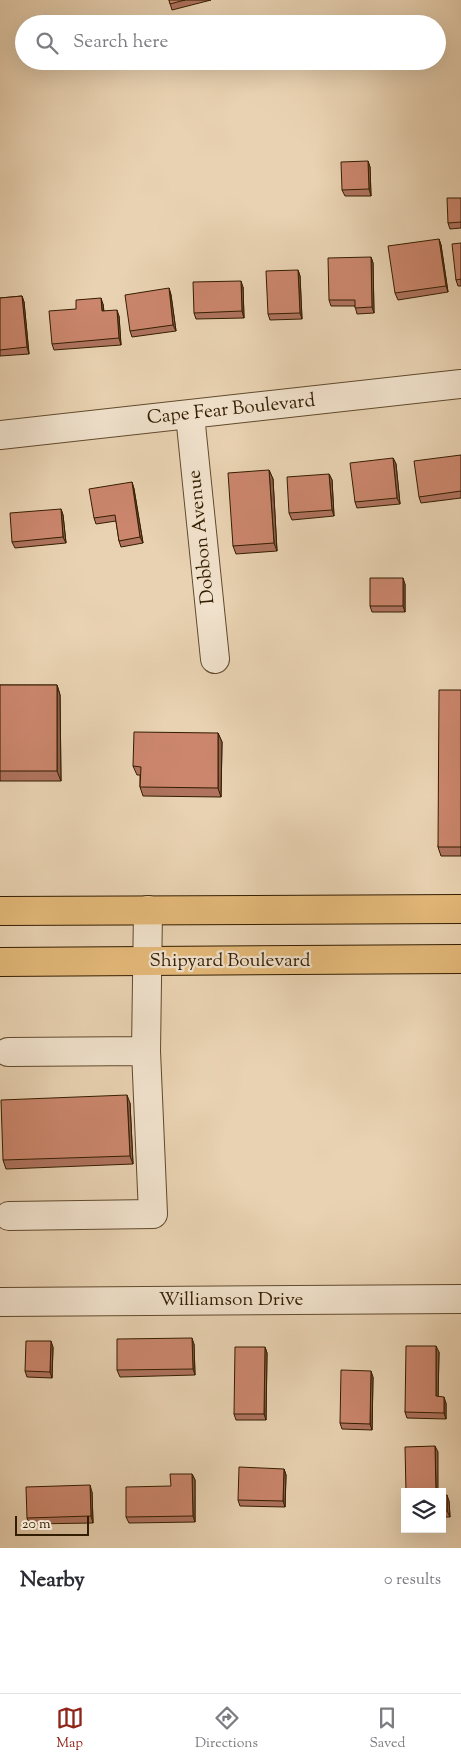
<!DOCTYPE html>
<style>
body{margin:0;font-family:"Sorts Mill Goudy",serif;background:#f2f2f3;color:#2b2b33}
.controls{position:absolute;right:15px;bottom:15px;display:grid;overflow:hidden;border-radius:0px;box-shadow:0 5px 20px #0002}
.controls button{width:45px;height:45px;display:grid;place-items:center;padding:0;border:0;border-bottom:1px solid #e1e1e2;background:#fff;color:#2b2b33;font:25px sans-serif}
.scale{position:absolute;left:15px;bottom:12px;width:74px;box-sizing:border-box;padding-left:5px;border:2px solid #331d00;border-top:0;font-size:14px;line-height:18px;white-space:nowrap;color:#331d00;-webkit-text-stroke:4px #f1e2cd;paint-order:stroke}
.list{margin:0;padding:0;list-style:none}
h2{display:flex;justify-content:space-between;align-items:center;height:65px;margin:0;padding:0 20px;font-size:21px}
h2 small{font-size:16px;font-weight:400;color:#7c7c81}
.icon{flex:none;width:28px;height:28px;fill:none;stroke:currentColor;stroke-width:2;stroke-linecap:round;stroke-linejoin:round}
.map{position:relative;flex:none;width:461px;height:1548px;overflow:hidden}
.search{position:absolute;background:#fff;box-shadow:0 5px 20px #0002;left:15px;right:15px;top:15px;height:55px;display:flex;align-items:center;gap:12px;box-sizing:border-box;padding:0 18px;border-radius:28px;color:#7c7c81;font-size:19px}
.sheet{height:145px;background:#fff}
nav{display:flex;justify-content:space-around;align-items:center;box-sizing:border-box;height:70px;border-top:1px solid #e1e1e2;background:#fff;font-size:14px;color:#7c7c81}
nav a{display:grid;justify-items:center;gap:2px}
nav .on{color:#8f2418}
.map>svg:first-child{display:block}
.lines{fill:none;stroke-linecap:round;stroke-linejoin:round}
.minor-casing{stroke:#604a2c;stroke-width:30}
.major-casing{stroke:#331d00;stroke-width:30}
.minor{stroke:#f1e2cd;stroke-width:28}
.major{stroke:#e4b979;stroke-width:28}
.wall{fill:#af735e;stroke:#331d00}
.shaded-wall{fill:#8e5e4c;stroke:#331d00}
.building{fill:#cb866d;stroke:#331d00}
.labels{text-anchor:middle;dominant-baseline:central;stroke-width:4.5;stroke-linejoin:round;paint-order:stroke}
.street-label{font-size:19px;fill:#331d00;stroke:#f1e2cd}
</style>
<div class="map">
<svg width="461" height="1548" viewBox="0 0 461 1548">
<rect width="100%" height="100%" fill="#e9d2b2"/>
<filter id="stains"><feTurbulence type="fractalNoise" baseFrequency=".004" numOctaves="4"/><feColorMatrix values="0 0 0 0 .2 0 0 0 0 .09 0 0 0 0 .02 0 0 0 .5 -.17"/></filter>
<radialGradient id="worn" r=".72"><stop offset=".6" stop-color="#630" stop-opacity="0"/><stop offset="1" stop-color="#630" stop-opacity=".3"/></radialGradient>
<g class="lines">
<defs>
<path id="minor" d="M190,415L215,659
M0,435L461,384
M8,1052L146,1051
M9,1216L153,1214L146,1051L148,910
M0,1302L461,1299"/>
<path id="major" d="M0,911L461,909
M0,962L461,959"/>
</defs>
<use href="#minor" class="minor-casing"/>
<use href="#major" class="major-casing"/>
<use href="#minor" class="minor"/>
<use href="#major" class="major"/>
</g>
<path class="wall" d="M169,0H211L172,10Z
M368,161L370,167L371,196H345L342,190Z
M461,198V228L450,229L448,223Z
M439,239L441,245L448,292L398,300L395,293Z
M461,243V286H458L456,280Z
M371,257L373,263L374,313L357,314L355,306H331L329,300Z
M298,270L300,276L302,319L270,320L268,314Z
M243,287L244,318L196,319L194,313Z
M169,288L171,295L176,331L132,337L130,331Z
M22,296L24,302L29,354L0,356V298Z
M103,304L104,311L119,316L121,345L54,350L52,344L76,309Z
M461,455V498L421,503L419,497Z
M393,458L396,464L400,504L357,508L355,502Z
M269,470L273,479L277,551L236,554L233,546Z
M329,474L332,480L334,516L292,520L289,513Z
M132,482L134,489L143,543L121,547L119,541L116,521L96,524L94,518Z
M61,509L63,515L66,543L15,548L12,542Z
M405,584V612H372L370,606Z
M0,685H57L60,695L61,781H0Z
M461,690V856H441L438,847Z
M218,733L222,742L221,797L143,796L140,787V775H137L133,766Z
M130,1103L133,1164L6,1169L3,1160Z
M194,1344L195,1375L120,1377L117,1370Z
M53,1347L52,1378L27,1377L25,1371Z
M265,1347L267,1353L266,1420H236L234,1414Z
M439,1352L438,1396L446,1403V1419L407,1418L405,1412Z
M373,1377L372,1430L342,1429L340,1423Z
M284,1469L286,1475L285,1507L240,1506L238,1500Z
M192,1474L195,1480V1522L129,1523L126,1517Z
M92,1492L93,1523L29,1524L27,1518Z
M442,1495L449,1501L450,1517H442Z"/>
<path class="shaded-wall" d="M368,161L370,167L371,196L369,189Z
M439,239L441,245L448,292L446,286Z
M371,257L373,263L374,313L372,307Z
M298,270L300,276L302,319L300,313Z
M241,281L243,287L244,318L242,311Z
M169,288L171,295L176,331L173,325Z
M22,296L24,302L29,354L27,347Z
M101,298L103,304L104,317L102,311Z
M117,310L119,316L121,345L119,338Z
M393,458L396,464L400,504L397,498Z
M269,470L273,479L277,551L274,543Z
M329,474L332,480L334,516L332,510Z
M132,482L134,489L143,543L140,537Z
M61,509L63,515L66,543L63,537Z
M403,578L405,584V612L403,606Z
M57,685L60,695L61,781L57,771Z
M218,733L222,742L221,797L218,788Z
M127,1095L130,1103L133,1164L130,1156Z
M192,1338L194,1344L195,1375L193,1369Z
M51,1341L53,1347L52,1378L50,1372Z
M436,1346L439,1352L438,1402L436,1396Z
M265,1347L267,1353L266,1420L264,1414Z
M371,1371L373,1377L372,1430L370,1424Z
M444,1397L446,1403V1419L444,1413Z
M435,1446L438,1452V1492H436Z
M284,1469L286,1475L285,1507L283,1501Z
M192,1474L195,1480V1522L193,1516Z
M90,1485L92,1492L93,1523L91,1516Z
M447,1495L449,1501L450,1517L447,1511Z"/>
<path class="building" d="M169,0H185L170,4Z
M368,161L369,189L342,190L341,162Z
M447,198H461V222L448,223Z
M439,239L446,286L395,293L388,246Z
M461,243V279L456,280L452,244Z
M371,257L372,307L355,308V300H329L328,258Z
M298,270L300,313L268,314L266,271Z
M241,281L242,311L194,313L193,282Z
M169,288L173,325L130,331L125,295Z
M22,296L27,347L0,350V298Z
M101,298L102,311L117,310L119,338L52,344L49,311L76,309V300Z
M461,455V491L419,497L414,461Z
M393,458L397,498L355,502L350,463Z
M269,470L274,543L233,546L228,473Z
M329,474L332,510L289,513L287,477Z
M132,482L140,537L119,541L115,515L94,518L89,489Z
M61,509L63,537L12,542L10,513Z
M370,578H403V606H370Z
M0,685H57V771H0Z
M439,690H461V847H438Z
M134,732L218,733V788L140,787L141,767L133,766Z
M127,1095L130,1156L3,1160L1,1100Z
M192,1338L193,1369L117,1370V1339Z
M26,1341H51L50,1372L25,1371Z
M406,1346H436V1396L444,1397V1413L405,1412Z
M235,1347H265L264,1414H234Z
M341,1370L371,1371L370,1424L340,1423Z
M435,1446L436,1492H406L405,1447Z
M239,1467L284,1469L283,1501L238,1500Z
M170,1474H192L193,1516L126,1517V1487L171,1486Z
M90,1485L91,1516L27,1518L26,1487Z
M442,1495H447V1511H442Z"/>
<g class="labels">
<g class="street-label">
<text transform="translate(231 410) rotate(-6)">Cape Fear Boulevard</text>
<text transform="translate(202 537) rotate(-96)">Dobbon Avenue</text>
<text x="230" y="961">Shipyard Boulevard</text>
<text x="231" y="1300">Williamson Drive</text>
</g>
</g>
<rect width="100%" height="100%" filter="url(#stains)"/>
<rect width="100%" height="100%" fill="url(#worn)"/>
</svg>
<div class="controls">
<button><svg class="icon" aria-label="layers" viewBox="0 0 24 24"><path d="M12 4l9 5-9 5-9-5zM3 14l9 5 9-5"/></svg></button>
</div>
<div class="scale">20 m</div>
<div class="search"><svg class="icon" aria-label="search" viewBox="0 0 24 24"><circle cx="10" cy="10" r="6"/><path d="M15 15l6 6"/></svg>Search here</div>
</div>
<section class="sheet">
<h2>Nearby<small>0 results</small></h2>
<ul class="list">
</ul>
</section>
<nav>
<a class="on"><svg class="icon" aria-label="map" viewBox="0 0 24 24"><path d="M3 6l6-2 6 2 6-2v14l-6 2-6-2-6 2zM9 4v14M15 6v14"/></svg>Map</a>
<a><svg class="icon" aria-label="directions" viewBox="0 0 24 24"><path d="M12 3l9 9-9 9-9-9zM9 14v-3h6M13 9l2 2-2 2"/></svg>Directions</a>
<a><svg class="icon" aria-label="saved" viewBox="0 0 24 24"><path d="M7 4h10v16l-5-4-5 4z"/></svg>Saved</a>
</nav>
